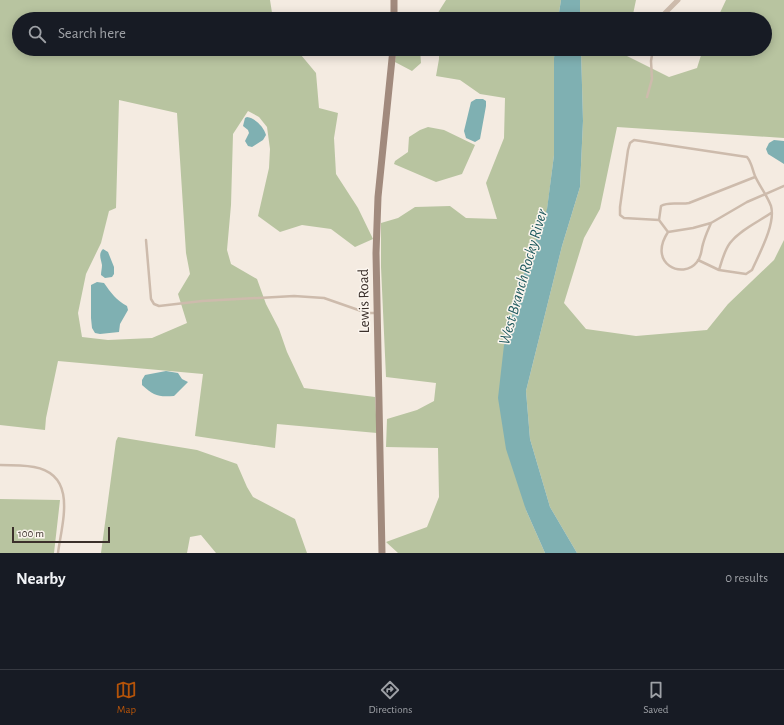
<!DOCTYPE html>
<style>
body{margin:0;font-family:"Alegreya Sans",sans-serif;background:#20242c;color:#f1f3f6}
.scale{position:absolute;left:12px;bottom:10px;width:98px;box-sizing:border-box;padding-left:4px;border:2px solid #3b302b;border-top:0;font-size:11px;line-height:14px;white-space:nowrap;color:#3b302b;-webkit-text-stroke:3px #fbf5ee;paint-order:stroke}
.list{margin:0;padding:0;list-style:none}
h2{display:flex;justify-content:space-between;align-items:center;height:52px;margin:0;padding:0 16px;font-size:17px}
h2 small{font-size:13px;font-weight:400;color:#9ea1a6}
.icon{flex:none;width:22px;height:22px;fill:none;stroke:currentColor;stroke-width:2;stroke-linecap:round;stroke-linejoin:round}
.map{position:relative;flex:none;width:784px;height:553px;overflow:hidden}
.search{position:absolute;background:#171b24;box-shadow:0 2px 10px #0003;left:12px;right:12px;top:12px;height:44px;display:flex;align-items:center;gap:10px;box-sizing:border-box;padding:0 14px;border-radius:22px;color:#9ea1a6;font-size:15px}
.sheet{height:116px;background:#171b24}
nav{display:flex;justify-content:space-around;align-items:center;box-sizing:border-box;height:56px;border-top:1px solid #363941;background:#171b24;font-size:11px;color:#9ea1a6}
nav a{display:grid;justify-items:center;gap:2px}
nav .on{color:#b45309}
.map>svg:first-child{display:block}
.green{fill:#b8c4a0;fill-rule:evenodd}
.water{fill:#7fb0b2}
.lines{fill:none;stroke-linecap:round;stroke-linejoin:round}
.lane{stroke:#cdbbac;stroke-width:2.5}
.street{stroke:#cdbbac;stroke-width:5}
.secondary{stroke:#a18a7d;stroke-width:7}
.labels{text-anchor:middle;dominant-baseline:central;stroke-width:3;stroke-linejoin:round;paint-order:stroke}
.street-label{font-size:15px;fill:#3b302b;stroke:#fbf5ee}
.water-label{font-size:16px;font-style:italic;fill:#1f5a5e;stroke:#fbf5ee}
</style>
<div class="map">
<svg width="784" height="553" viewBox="0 0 784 553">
<rect width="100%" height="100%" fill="#f4ebe1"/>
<path class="green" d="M0,0H270L273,19H19V49H296L316,73L319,108L338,113L334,138L336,174L358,208L373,239L355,247L331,229L302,225L280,232L258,216L269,168L270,149L267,127L259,117L248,111L233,134L231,205L227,250L231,264L257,279L266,304L279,329L287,352L304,388L375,397L377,433L277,424L275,448L195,436L203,374L58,361L46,418L45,430L0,425ZM119,100L177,113L186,253L190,274L178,294L187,323L152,338L108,340L82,337L78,313L86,274L101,243L109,211L116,208Z
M446,0H561L558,19H434Z
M580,0H636L632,19H580Z
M726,0H784V138L617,127L600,209L584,238L564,303L586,329L636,336L707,330L728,304L774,260L784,240V553H577L550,507L530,439L526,391L562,246L580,187L583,121L581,49H625L623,54L669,77L697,68L703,49H765V19H717Z
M397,49H420L421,63L412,71L395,62Z
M439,49H555L554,58V155L547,210L521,282L504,345L526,510L545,553H398L386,542L427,527L439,497L438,448L386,447L387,419L417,410L434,401L436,383L386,377L381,267V223L398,218L415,207L450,206L466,218L497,219L486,183L504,138L505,98L480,94L460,80L436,76L439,59Z
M428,127L444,130L475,145L462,174L436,182L394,164L395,161L408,152L409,137L420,130Z
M118,437L197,450L237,464L247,487L253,497L295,519L307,553H216L201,535L190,537L187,553H101L116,441Z
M0,499L60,500L54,553H0Z"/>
<path class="water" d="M561,0H580V19H558Z
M555,49H581L583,121L580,187L562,246L526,391L530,439L550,507L577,553H545L526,510L506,449L498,398L504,345L521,282L547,209L554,155V58Z
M476,99H483L486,101V106L480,139L475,142L466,138L464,131L471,102Z
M247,117C255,118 264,127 266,135L263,140L252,147L248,146L245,141L249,133L248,130L243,126L245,118Z
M774,140L784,141V164L768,154L766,149L769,143Z
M103,249L108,252L114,267V274L112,277L105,278L101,275C101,272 102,268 102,265C101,259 98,254 103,249Z
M97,282L104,283C111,293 116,300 127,306L128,310L120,324L119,332L100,334L95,333L92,328L91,318V285Z
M166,371L178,373L182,379L188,382L174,396C158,397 154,396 142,385V380L145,375Z"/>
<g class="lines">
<path class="lane" d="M647,97L652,79L651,61L653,49
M659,220L661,206C669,201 679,205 689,203L755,177
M711,223C708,230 705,236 703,244C701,250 702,256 697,262C683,280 647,264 668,232L693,228L711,223L747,202L784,186
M668,232L659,220L624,218L620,215V207L628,150L630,143L634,140L747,157C752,163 752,169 755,176C760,187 767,195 771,206C776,224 759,254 752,270L746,274L719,270L698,260
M146,240L151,299L154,304L159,306L202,301L294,296L324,298L367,313H377
M719,270C722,261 724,251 730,243C740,230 758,222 771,213
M0,465C11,465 23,465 34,467C78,475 62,522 58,553"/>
<path class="street" d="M663,19L665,13L678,0"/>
<path class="secondary" d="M394,19V0
M382,553L376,253L378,197L393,49"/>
</g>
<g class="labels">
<g class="street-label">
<text transform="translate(364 301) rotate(-91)">Lewis Road</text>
</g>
<g class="water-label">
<text transform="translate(523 277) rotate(-74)">West Branch Rocky River</text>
</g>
</g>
</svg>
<div class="scale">100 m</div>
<div class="search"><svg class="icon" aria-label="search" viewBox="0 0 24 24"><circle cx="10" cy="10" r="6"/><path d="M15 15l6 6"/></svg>Search here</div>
</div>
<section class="sheet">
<h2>Nearby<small>0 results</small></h2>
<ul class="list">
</ul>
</section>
<nav>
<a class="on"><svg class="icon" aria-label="map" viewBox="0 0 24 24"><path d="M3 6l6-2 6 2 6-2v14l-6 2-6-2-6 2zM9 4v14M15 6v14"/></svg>Map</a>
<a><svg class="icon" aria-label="directions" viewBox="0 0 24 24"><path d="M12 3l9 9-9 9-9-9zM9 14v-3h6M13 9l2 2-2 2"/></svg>Directions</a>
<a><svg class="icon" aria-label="saved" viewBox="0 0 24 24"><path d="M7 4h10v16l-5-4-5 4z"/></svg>Saved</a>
</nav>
